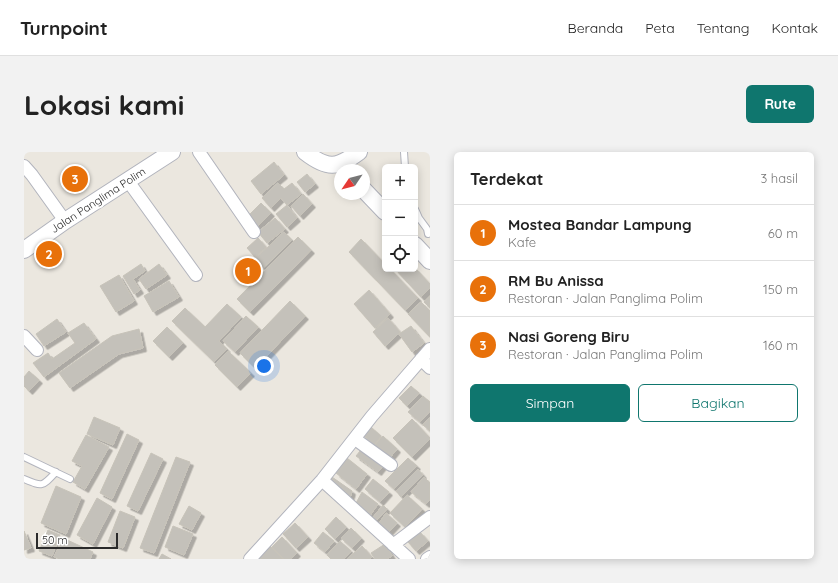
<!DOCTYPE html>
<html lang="id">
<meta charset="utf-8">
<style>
body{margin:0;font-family:Quicksand,sans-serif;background:#f2f2f2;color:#222}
.controls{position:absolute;right:12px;top:12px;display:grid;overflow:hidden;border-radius:6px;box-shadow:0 2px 10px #0003}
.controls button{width:36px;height:36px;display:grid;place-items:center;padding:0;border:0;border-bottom:1px solid #e0e0e0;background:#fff;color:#222;font:20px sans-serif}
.compass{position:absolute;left:310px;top:12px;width:36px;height:36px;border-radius:50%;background:#fff;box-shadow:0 2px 10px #0003;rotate:235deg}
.scale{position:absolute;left:12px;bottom:10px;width:82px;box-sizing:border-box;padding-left:4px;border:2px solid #2b2b2b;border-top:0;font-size:11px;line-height:14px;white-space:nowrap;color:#2b2b2b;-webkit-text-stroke:3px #fff;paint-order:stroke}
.you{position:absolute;left:240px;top:214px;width:14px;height:14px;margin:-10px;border:3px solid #fff;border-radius:50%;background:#1a73e8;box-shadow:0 0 0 6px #1a73e833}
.badge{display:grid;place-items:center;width:26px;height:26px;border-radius:50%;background:#0f766e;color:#fff;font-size:13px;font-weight:700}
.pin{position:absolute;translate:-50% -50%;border:2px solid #fff;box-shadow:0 1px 4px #0006}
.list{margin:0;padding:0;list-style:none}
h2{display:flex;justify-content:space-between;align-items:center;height:52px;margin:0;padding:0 16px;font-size:17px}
h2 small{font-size:13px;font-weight:400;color:#767676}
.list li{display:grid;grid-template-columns:26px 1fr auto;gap:12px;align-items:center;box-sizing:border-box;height:56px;padding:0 16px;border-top:1px solid #e0e0e0}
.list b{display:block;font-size:15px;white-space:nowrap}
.list p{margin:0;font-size:13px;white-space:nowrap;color:#767676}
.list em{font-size:13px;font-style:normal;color:#767676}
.actions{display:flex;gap:8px;padding:12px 16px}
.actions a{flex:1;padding:9px 0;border:1px solid #0f766e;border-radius:6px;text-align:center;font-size:14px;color:#0f766e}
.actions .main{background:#0f766e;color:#fff}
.icon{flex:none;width:22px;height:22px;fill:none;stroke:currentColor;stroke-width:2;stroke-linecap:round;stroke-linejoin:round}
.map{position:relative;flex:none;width:406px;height:407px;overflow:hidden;border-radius:6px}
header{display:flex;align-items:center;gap:24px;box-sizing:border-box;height:56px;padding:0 20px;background:#fff;border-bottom:1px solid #e0e0e0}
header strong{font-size:19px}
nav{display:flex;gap:22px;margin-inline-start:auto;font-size:14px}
.intro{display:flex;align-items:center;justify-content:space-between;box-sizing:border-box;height:96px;padding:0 24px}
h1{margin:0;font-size:28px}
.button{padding:10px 18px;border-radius:6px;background:#0f766e;color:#fff;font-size:14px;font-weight:700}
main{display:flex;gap:24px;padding:0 24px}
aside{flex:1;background:#fff;border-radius:6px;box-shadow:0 2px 10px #0003}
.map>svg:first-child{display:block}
.building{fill:#c4c1ba;stroke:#c7c3b9;filter:url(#shadow)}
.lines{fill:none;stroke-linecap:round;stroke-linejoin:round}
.lane-casing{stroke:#b2b4bd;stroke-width:8}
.street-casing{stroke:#b2b4bd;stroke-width:14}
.secondary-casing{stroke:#b2b4bd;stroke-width:18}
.lane{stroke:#fff;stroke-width:6}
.street{stroke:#fff;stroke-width:12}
.secondary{stroke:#fff;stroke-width:16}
.labels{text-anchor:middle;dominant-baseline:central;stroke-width:4;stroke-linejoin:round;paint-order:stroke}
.street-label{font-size:11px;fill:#2b2b2b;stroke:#fff}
</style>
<header>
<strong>Turnpoint</strong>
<nav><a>Beranda</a><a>Peta</a><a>Tentang</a><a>Kontak</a></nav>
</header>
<div class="intro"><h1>Lokasi kami</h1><a class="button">Rute</a></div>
<main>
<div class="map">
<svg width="406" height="407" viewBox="0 0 406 407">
<defs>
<filter id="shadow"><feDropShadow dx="3.5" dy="3.5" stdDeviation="0" flood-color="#0004"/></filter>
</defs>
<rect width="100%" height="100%" fill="#ebe7df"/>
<path class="building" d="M250,10L260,23L237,42L227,29Z
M283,22L291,32L281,40L273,30Z
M254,31L260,37L268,31L277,42L263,53L257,46L247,56L238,46Z
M279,42L288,52L276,64L267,54Z
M237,51L247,61L231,77L221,67Z
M263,53L273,66L263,75L252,62Z
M251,66L261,77L243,91L234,80Z
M260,80L268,88L239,116L231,107Z
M274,85L287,98L226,160L213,147Z
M234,86L242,95L231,105L223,96Z
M337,87L361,112V117H366L394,146L381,158L325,100Z
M117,112L121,119L109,127L116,138L110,142L99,124Z
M135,112L143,123L122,137L115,127Z
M391,116L406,132V136L397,145L371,117Z
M95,123L110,149L92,160L76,134Z
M145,129L155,145L129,160L120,144Z
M345,138L366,162L351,176L330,152Z
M406,144V156L400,150Z
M266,149L281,164L231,216L216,201Z
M397,150L406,159V185L384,162Z
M203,152L217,165L195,189L203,197L190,210L148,169L161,156L181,175Z
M222,164L234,175L211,200L199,189Z
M364,166L376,180L361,194L349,180Z
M33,167L42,180L20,194L12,182Z
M60,171L72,187L20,225L9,211L24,201L28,207L51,191L44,181Z
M387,174L400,191L388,200L375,182Z
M143,175L159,191L145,205L129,189Z
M115,177L119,196L95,202L46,236L35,221L88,184Z
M204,199L227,221L213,235L191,213Z
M5,219L15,228L5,239L0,234V225Z
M387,234L395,241L383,254L375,246Z
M399,244L406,250V259L396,270L384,260Z
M70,265L96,276L89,293L63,282Z
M406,265V279L399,273Z
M388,267L406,286V287L388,305L369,286Z
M347,275L357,284L350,293L339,283Z
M103,282L115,288L88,347L76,341Z
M62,283L85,295L61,337L49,330L58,314L48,309Z
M359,284L373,297L364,308L349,295Z
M340,294L362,310L354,320L332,304Z
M127,301L139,307L114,359L103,354Z
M152,305L166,310L130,401L116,396Z
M323,306L343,322L332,337L312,321Z
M384,306L393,314L370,337L361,329Z
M394,317L399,323L377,345L372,339Z
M308,325L328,339L326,346L307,331Z
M400,325L406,331V347L402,352L387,340Z
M349,327L365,340L356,350L341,337Z
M32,334L57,345L42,382L17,371Z
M338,340L354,352L345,365L331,353Z
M383,343L398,357L381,375L366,361Z
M73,346L88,355L69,392L53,383Z
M359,353L363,357L351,370L346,369Z
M165,354L177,361L168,378L155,372Z
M96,359L111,365L99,396L84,390Z
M362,361L373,371L362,383L354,373Z
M312,365L322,375L311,387L301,377Z
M271,371L284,385L272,396L259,382Z
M149,374L169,382L160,403L141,395Z
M327,376L337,386L328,396L317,386Z
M24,378L36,383L28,404L15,399Z
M0,379L7,396L0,398Z
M299,380L310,389L301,400L290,391Z
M396,380L404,389L392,399L384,390Z
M258,385L273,401L267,407H260L248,395Z
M39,386L69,400L66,407H36L30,405Z
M316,389L327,399L320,407H307L303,403Z
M361,392L368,404L363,407H351L347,401Z
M246,394L259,407H234L233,406Z
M338,394L348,405L346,407H323Z
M138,402L147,407H135Z"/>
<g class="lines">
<defs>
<path id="lane" d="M380,0L381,15
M391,57L395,66L403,77L404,82
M0,305L46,327
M0,327C19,335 18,335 32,320"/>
<path id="street" d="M175,0L230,80
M0,14L8,23L41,69
M104,29L172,123
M0,184L13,198
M397,207L406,216
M331,287L367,313
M298,328L385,407
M369,393L406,365
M226,407L298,328L348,264L406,197
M403,407L406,405"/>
<path id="secondary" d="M281,0C304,18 313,16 335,0
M340,38L361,60
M391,93L406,109
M0,98L41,69L148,0"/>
</defs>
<use href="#lane" class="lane-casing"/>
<use href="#street" class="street-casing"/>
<use href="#secondary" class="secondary-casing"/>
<use href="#lane" class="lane"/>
<use href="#street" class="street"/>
<use href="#secondary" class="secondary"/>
</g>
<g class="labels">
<g class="street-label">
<text transform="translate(74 48) rotate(-33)">Jalan Panglima Polim</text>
</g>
</g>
</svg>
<div class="controls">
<button>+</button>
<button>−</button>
<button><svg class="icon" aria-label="locate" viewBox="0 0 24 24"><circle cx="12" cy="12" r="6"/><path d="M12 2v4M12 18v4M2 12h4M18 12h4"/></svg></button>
</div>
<svg class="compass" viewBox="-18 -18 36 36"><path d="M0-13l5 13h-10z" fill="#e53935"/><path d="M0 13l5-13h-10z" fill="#767676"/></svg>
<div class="scale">50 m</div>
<div class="you"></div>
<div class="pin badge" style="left:224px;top:119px;background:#e8710a">1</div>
<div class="pin badge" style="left:25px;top:102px;background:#e8710a">2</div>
<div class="pin badge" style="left:51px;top:27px;background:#e8710a">3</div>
</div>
<aside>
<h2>Terdekat<small>3 hasil</small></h2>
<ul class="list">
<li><span class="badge" style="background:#e8710a">1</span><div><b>Mostea Bandar Lampung</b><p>Kafe</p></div><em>60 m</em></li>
<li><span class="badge" style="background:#e8710a">2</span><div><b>RM Bu Anissa</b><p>Restoran · Jalan Panglima Polim</p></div><em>150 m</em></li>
<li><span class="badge" style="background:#e8710a">3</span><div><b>Nasi Goreng Biru</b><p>Restoran · Jalan Panglima Polim</p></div><em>160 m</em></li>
</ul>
<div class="actions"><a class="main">Simpan</a><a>Bagikan</a></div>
</aside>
</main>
